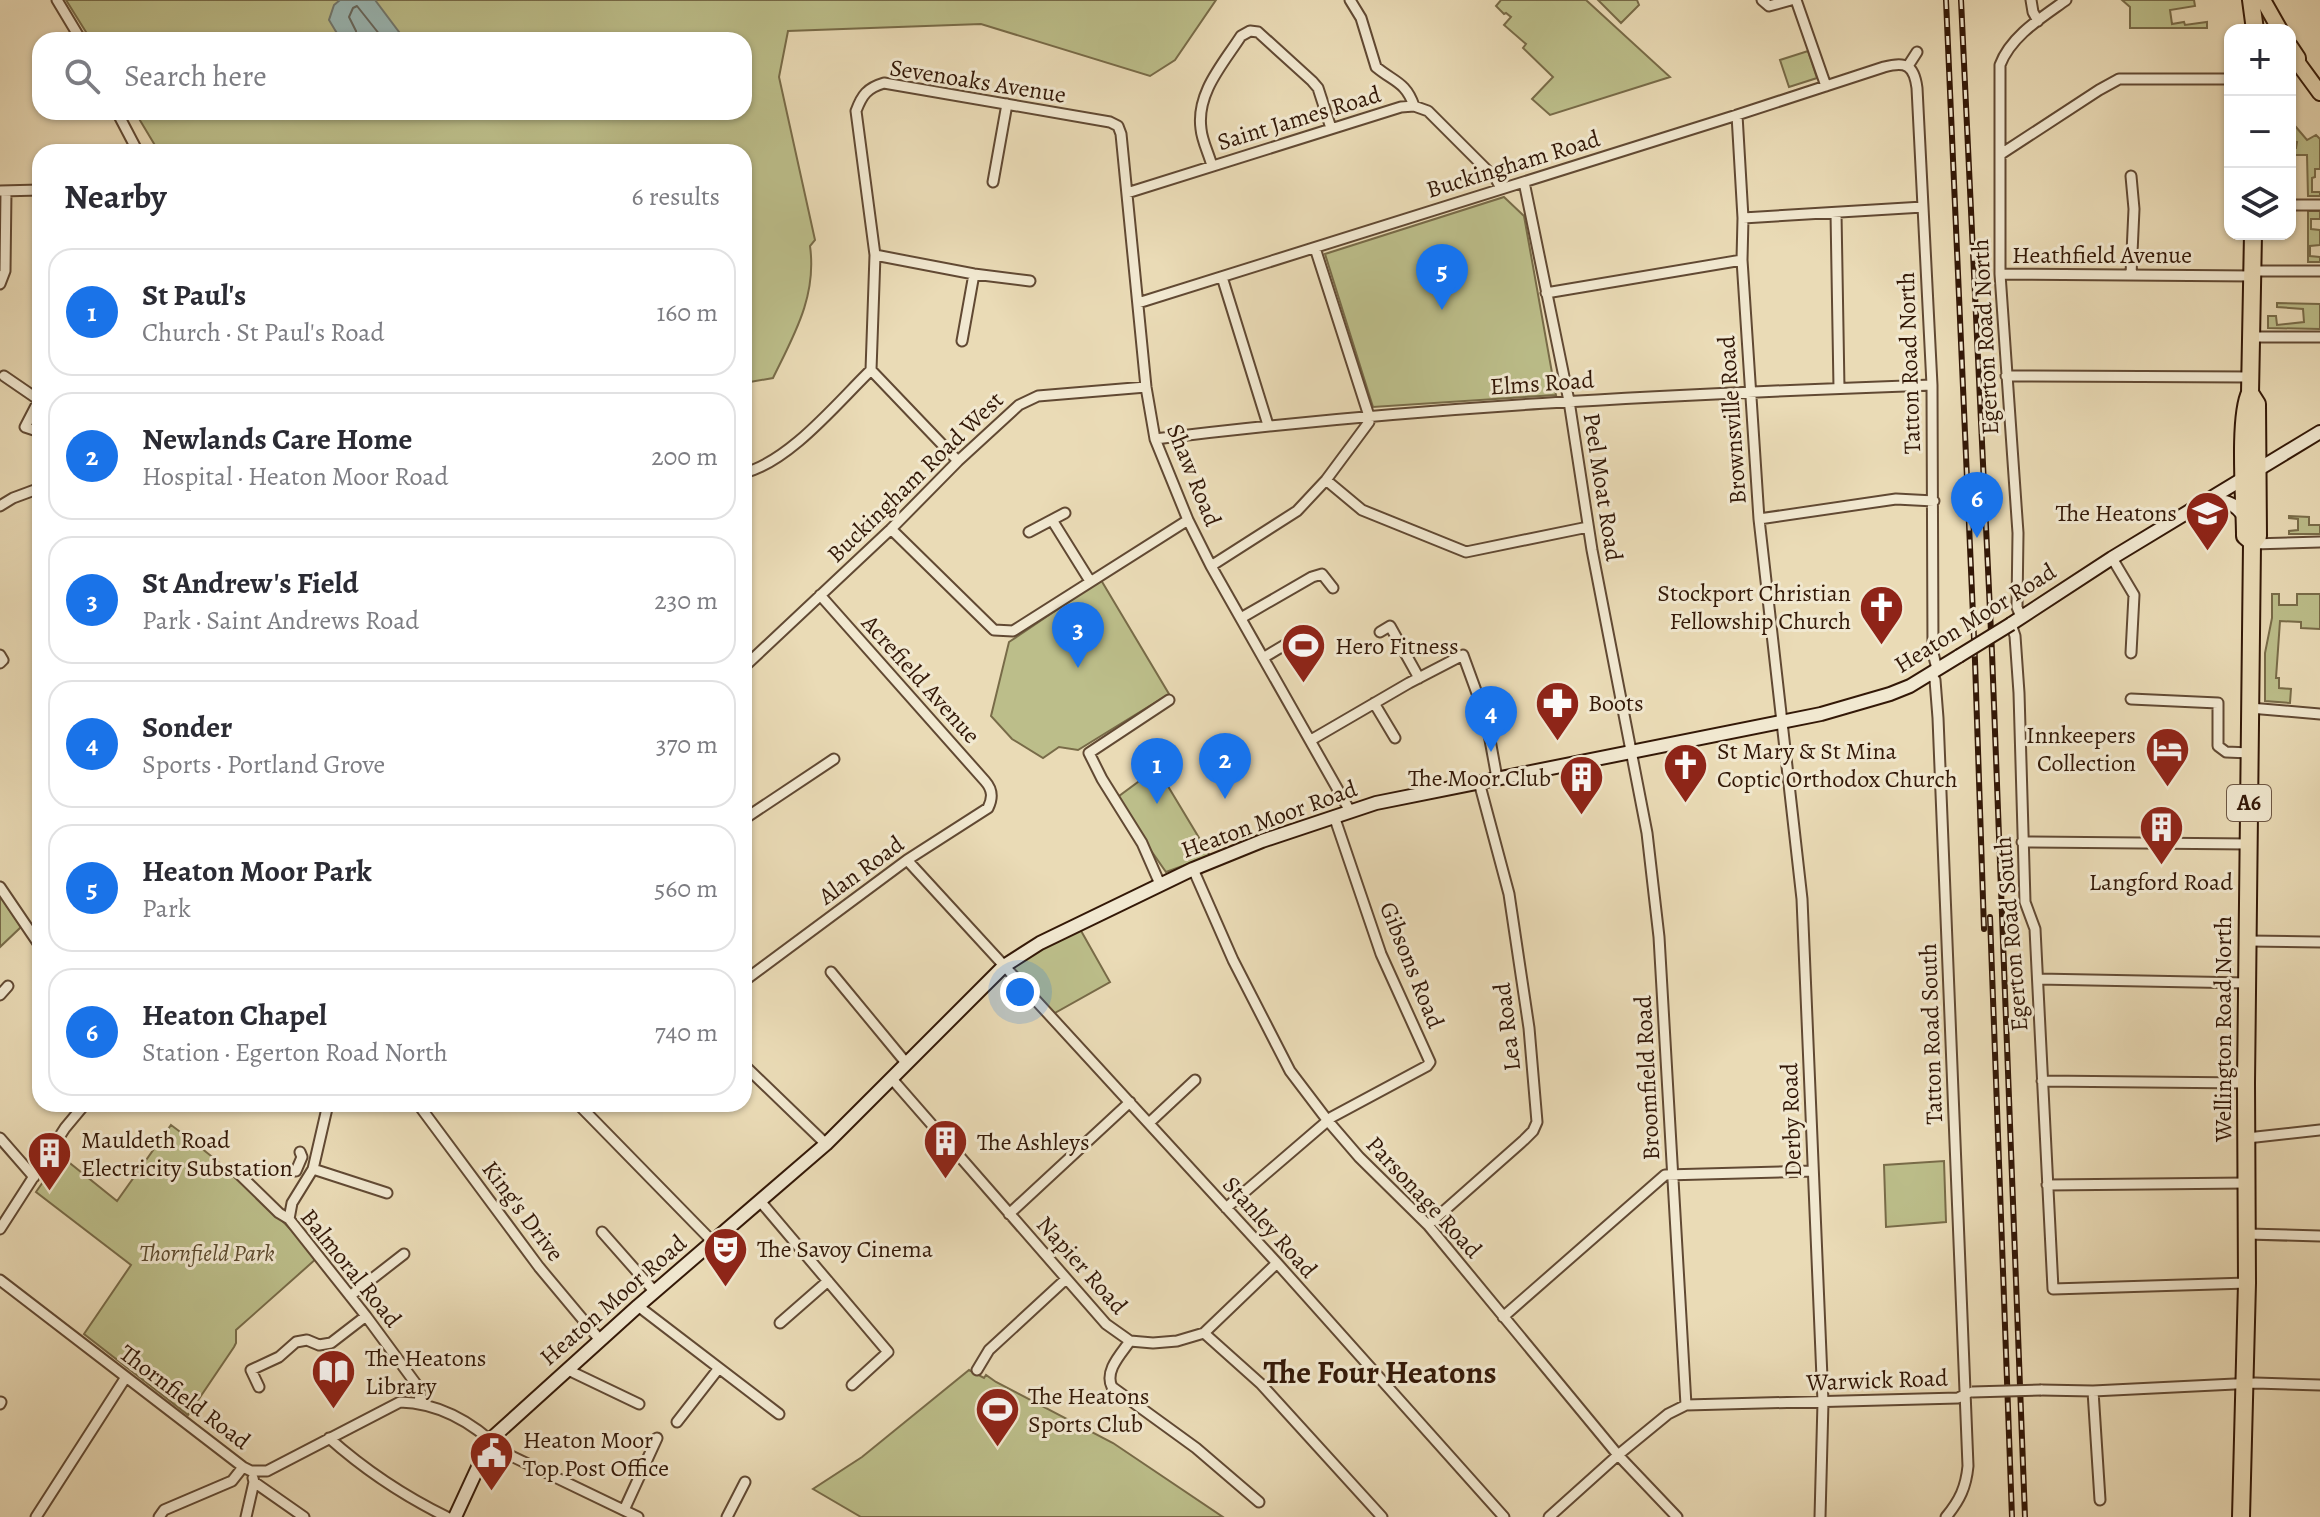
<!DOCTYPE html>
<meta charset="utf-8">
<style>
body{margin:0;font-family:Alegreya,serif;background:#f7f7f7;color:#2b2b33}
.controls{position:absolute;right:24px;top:24px;display:grid;overflow:hidden;border-radius:16px;box-shadow:0 2px 6px #0004}
.controls button{width:72px;height:72px;display:grid;place-items:center;padding:0;border:0;border-bottom:2px solid #e1e1e2;background:#fff;color:#2b2b33;font:40px sans-serif}
.you{position:absolute;left:1020px;top:992px;width:28px;height:28px;margin:-20px;border:6px solid #fff;border-radius:50%;background:#1a73e8;box-shadow:0 0 0 12px #1a73e833}
.badge{display:grid;place-items:center;width:52px;height:52px;border-radius:50%;background:#1a73e8;color:#fff;font-size:26px;font-weight:700}
.pin{position:absolute;translate:-50% -66px;filter:drop-shadow(0 2px 4px #0008)}
.pin::after{content:'';position:absolute;top:42px;width:28px;height:24px;background:inherit;clip-path:polygon(0 0,100% 0,50% 100%)}
.list{margin:0;padding:0;list-style:none}
h2{display:flex;justify-content:space-between;align-items:center;height:104px;margin:0;padding:0 32px;font-size:34px}
h2 small{font-size:26px;font-weight:400;color:#7c7c81}
.list li{display:grid;grid-template-columns:52px 1fr auto;gap:24px;align-items:center;box-sizing:border-box;height:128px;margin:0 16px 16px;padding:0 16px;border:2px solid #e1e1e2;border-radius:24px}
.list b{display:block;font-size:30px;white-space:nowrap}
.list p{margin:0;font-size:26px;white-space:nowrap;color:#7c7c81}
.list em{font-size:26px;font-style:normal;color:#7c7c81}
.icon{flex:none;width:44px;height:44px;fill:none;stroke:currentColor;stroke-width:2;stroke-linecap:round;stroke-linejoin:round}
.map{position:relative;flex:none;width:2320px;height:1517px;overflow:hidden}
.search{position:absolute;background:#fff;box-shadow:0 2px 6px #0004;left:32px;top:32px;width:720px;height:88px;display:flex;align-items:center;gap:20px;box-sizing:border-box;padding:0 28px;border-radius:24px;color:#7c7c81;font-size:30px}
.panel{position:absolute;background:#fff;box-shadow:0 2px 6px #0004;left:32px;top:144px;width:720px;height:968px;border-radius:24px}
.map>svg:first-child{display:block}
.green{fill:#bcbe8a;stroke:#786b48;stroke-width:2}
.water{fill:#9ab9b7;stroke:#717971;stroke-width:2}
.lines{fill:none;stroke-linecap:round;stroke-linejoin:round}
.shore{stroke:#66685f;stroke-width:2}
.street-casing{stroke:#614933;stroke-width:13}
.secondary-casing{stroke:#331807;stroke-width:16}
.primary-casing{stroke:#331807;stroke-width:18}
.highway-casing{stroke:#331807;stroke-width:20}
.street{stroke:#f1e8d0;stroke-width:9}
.secondary{stroke:#f1e8d0;stroke-width:12}
.primary{stroke:#eadbb6;stroke-width:14}
.highway{stroke:#eadbb6;stroke-width:16}
.rail-casing{stroke:#331807;stroke-width:6}
.rail{stroke:#f1e8d0;stroke-width:3;stroke-dasharray:9;stroke-linecap:butt}
.street-bridge-casing{stroke:#614933;stroke-width:13;stroke-linecap:butt}
.secondary-bridge-casing{stroke:#331807;stroke-width:16;stroke-linecap:butt}
.street-bridge{stroke:#f1e8d0;stroke-width:9}
.secondary-bridge{stroke:#f1e8d0;stroke-width:12}
.labels{text-anchor:middle;dominant-baseline:central;stroke-width:6;stroke-linejoin:round;paint-order:stroke}
.shield{fill:#f1e8d0;stroke:#6c5643;stroke-width:2}
.shield-label{font-size:22px;font-weight:bold;fill:#331807}
.street-label{font-size:24px;fill:#331807;stroke:#f1e8d0}
.poi-label{font-size:24px;fill:#331807;stroke:#f1e8d0;text-anchor:start}
.park-label{font-size:24px;font-style:italic;fill:#5c4a2e;stroke:#f1e8d0}
.district-label{font-size:32px;font-weight:bold;fill:#331807;stroke:#f1e8d0}
</style>
<div class="map">
<svg width="2320" height="1517" viewBox="0 0 2320 1517">
<rect width="100%" height="100%" fill="#eadbb6"/>
<filter id="stains"><feTurbulence type="fractalNoise" baseFrequency=".0025" numOctaves="4"/><feColorMatrix values="0 0 0 0 .2 0 0 0 0 .09 0 0 0 0 .02 0 0 0 .5 -.17"/></filter>
<radialGradient id="worn" r=".72"><stop offset=".6" stop-color="#630" stop-opacity="0"/><stop offset="1" stop-color="#630" stop-opacity=".3"/></radialGradient>
<path class="green" d="M66,0H1216L1175,60L1150,76L981,24L788,31L779,77L815,240L810,246C817,296 794,335 773,378L744,383V152H159L135,112H744V40H91Z
M1501,0H1586L1670,77L1550,115L1532,99L1553,77L1523,48L1526,44L1504,25L1511,17L1506,13L1504,14L1496,6Z
M1598,0H1637L1639,5L1621,23Z
M2122,0H2194L2195,6L2170,10L2172,24L2184,22L2185,25L2207,22V28H2130V7Z
M1808,51L1817,78L1789,87L1780,60Z
M2290,120L2307,140L2316,135L2320,139V169H2315V177L2312,178V192H2320V196H2308L2307,155H2290V148H2296L2297,142L2291,141Z
M1504,197L1524,216L1556,395L1373,407L1325,254Z
M2308,211H2320V219H2311V229L2320,230V245L2310,246V256L2320,257V262H2308Z
M2277,303L2320,304V329L2268,328V316H2276L2277,325L2304,322L2303,309L2277,307Z
M2289,516L2309,517V525H2320V534H2289V531L2298,530V519L2289,518Z
M1101,580L1169,694L1078,750L1059,747L1043,758L1012,739L991,716L1009,642Z
M2272,594H2279V605H2297V594H2320V629L2301,628V622L2280,621L2276,678H2279V688L2291,689L2290,703L2265,701V653L2272,618Z
M1157,768L1210,856L1166,872L1115,799Z
M0,896L21,927L0,947Z
M1080,929L1110,982L1053,1014L1010,966L1056,938Z
M171,1125C226,1165 272,1207 317,1258L236,1330V1343L234,1347L188,1415L84,1334L131,1265L36,1192L61,1156L117,1201Z
M1944,1161L1946,1222L1886,1227L1884,1165Z
M969,1370L984,1378L986,1375L996,1382L1113,1443L1223,1517H861L813,1489L862,1457Z"/>
<path class="water" d="M340,0H375L405,40H341L329,20L334,5Z"/>
<g class="lines">
<path class="shore" d="M357,40L356,31L349,17L353,8L357,6L384,40"/>
<defs>
<path id="street" d="M57,0L81,40
M1350,0L1361,18L1376,67C1394,82 1406,82 1414,106
M1762,0L1769,6L1791,0
M1796,0L1826,86
M2031,0L2033,12L2038,21
M1908,66L1917,52
M117,112L138,152
M1737,115L1743,218L1742,260L1759,519L1802,899L1823,1402L1820,1517
M2001,154L2099,90L2119,79H2230
M1212,166C1209,154 1202,141 1201,129C1196,93 1223,64 1241,36L1250,31L1258,32L1312,81L1318,88L1331,128
M2131,176L2134,209L2131,275
M993,182L1007,104
M1524,182L1569,401L1592,550L1647,833L1659,937L1686,1405
M0,191L40,190
M1127,193L1401,107L1414,106L1428,111L1496,179L1501,188
M2290,205H2320
M1836,213L1839,388
M1743,218L1923,207
M875,255L974,274L1030,281
M2253,271H2320
M2000,274L2253,276
M1222,277L1268,425
M0,284L5,271L6,191
M1546,293L1742,260
M1138,303L1737,115L1884,67C1906,61 1914,65 1917,88L1932,385L1933,653L1937,669
M2251,337H2320
M962,341L974,274
M4,376L39,400L25,427L40,432
M2006,376L2250,377
M1155,439C1413,407 1672,394 1932,385
M958,461L871,370L875,255L856,111C862,95 867,88 884,83L1110,122L1118,126L1121,134L1146,387L1155,439L1188,520L1211,566L1350,811
M744,473C790,461 837,403 871,370
M1326,480L1362,510L1466,552L1588,527
M0,506L13,498L40,488
M1759,519L1896,499L1934,501
M1052,520L1090,581
M891,529L994,630L1013,631L1188,520
M1029,532L1065,513
M2252,544L2320,542
M2112,558L2134,595L2131,653
M1211,566L1297,511L1326,480L1369,422V416L1315,248
M2021,617L2017,607L2018,533L2000,274V65C2011,36 2041,18 2066,0
M1241,618L1312,577L1322,574L1333,588
M2011,624L2015,636L2019,693L2025,902L2035,929L2053,1289L2247,1283
M1380,632L1390,626L1419,678
M0,655L3,660L0,663
M1263,658L1298,637
M744,667L891,529L958,461L1019,405L1038,396L1146,387
M1930,673L1935,680L1938,718L1968,1466C1966,1487 1960,1500 1946,1517
M2131,699L2218,703V746L2226,752L2250,753
M1374,703L1395,738
M2250,708L2320,714
M1311,740L1409,683L1463,655L1486,718L1497,778
M744,819L834,759
M2022,842L2249,844
M907,860L1277,1263L1504,1517
M1193,869L1233,960L1290,1071L1328,1121L1359,1157L1428,1225L1618,1455L1677,1517
M1160,884L1142,843L1102,779L1089,753L1169,700
M0,887L40,946
M2248,941L2320,942
M831,972L907,1064
M2038,979L2247,983
M744,981L907,860L988,808C993,798 993,790 985,781L820,595
M0,995L8,986
M744,1065L826,1144
M892,1079L1106,1324L1130,1341L1153,1343L1177,1341L1204,1333L1277,1263
M2042,1081L2246,1083
M418,1104L539,1267L600,1340
M578,1104L713,1242
M1149,1123L1195,1080
M0,1138L34,1177
M2247,1138L2320,1130
M313,1169L387,1193
M235,1170L279,1213L289,1219L366,1316L419,1388L420,1403
M296,1171L302,1157L300,1152
M2047,1185L2246,1183
M760,1201L888,1352L852,1385
M1226,1208L1332,1117L1427,1066L1430,1062L1381,954L1334,816
M1009,1214L1130,1102
M289,1219L292,1203L313,1169L328,1104
M1428,1225L1524,1140L1533,1131L1537,1122L1529,1028L1509,894L1479,782
M0,1229L65,1128L85,1104
M602,1232L655,1292
M2247,1234L2320,1236
M0,1280L243,1467L251,1471H267L400,1402C440,1403 475,1424 503,1452L638,1517
M350,1296L404,1254
M638,1306L779,1414
M1503,1317L1665,1175L1813,1171
M780,1323L828,1281
M1204,1333L1261,1384L1382,1517
M1130,1341C1121,1354 1104,1371 1112,1387L1196,1448L1259,1502
M568,1370L639,1404
M977,1370L989,1350L1066,1279
M259,1387L251,1370L279,1357L296,1342L307,1340L319,1345L331,1343L366,1316
M2041,1390L2093,1391L2255,1383L2320,1385
M2093,1391L2100,1500
M0,1404L1,1402
M677,1422L719,1368
M329,1438C365,1470 404,1496 447,1517
M254,1482L304,1517
M624,1510L657,1438
M36,1517L126,1377
M159,1517L164,1510L232,1481L243,1467
M246,1517L254,1482L253,1478
M727,1517L745,1482
M1549,1517L1618,1455L1668,1414L1686,1405L1958,1398L1968,1393"/>
<path id="secondary" d="M2207,501C2224,500 2235,502 2245,518
M2011,624L2112,558L2320,432
M455,1517L491,1439L638,1306L826,1144L1004,966L1040,943L1193,869L1262,841L1376,803L1821,714L1890,694L1910,686L1959,656"/>
<path id="primary" d="M2263,0L2280,30
M2290,46L2298,58V63L2320,93"/>
<path id="highway" d="M2251,0L2255,30
M2252,542L2245,536C2245,505 2238,417 2250,393L2253,234
M2241,1517L2247,1283L2246,1083L2252,544L2258,536L2257,404L2250,393"/>
</defs>
<use href="#street" class="street-casing"/>
<use href="#secondary" class="secondary-casing"/>
<use href="#primary" class="primary-casing"/>
<use href="#highway" class="highway-casing"/>
<use href="#street" class="street"/>
<use href="#secondary" class="secondary"/>
<use href="#primary" class="primary"/>
<use href="#highway" class="highway"/>
<defs>
<path id="rail" d="M1946,0L1975,661L1984,929
M1961,0L1992,653L2025,1517
M1990,917L2012,1517"/>
</defs>
<use href="#rail" class="rail-casing"/>
<use href="#rail" class="rail"/>
<defs>
<path id="street-bridge" d="M1972,1392L2041,1390"/>
<path id="secondary-bridge" d="M1959,656L2011,624"/>
</defs>
<use href="#street-bridge" class="street-bridge-casing"/>
<use href="#secondary-bridge" class="secondary-bridge-casing"/>
<use href="#street-bridge" class="street-bridge"/>
<use href="#secondary-bridge" class="secondary-bridge"/>
</g>
<defs>
<symbol id="school-pin" viewBox="-11 -11 22 30"><path d="M0 17L-7.5 6A9.5 9.5 0 1 1 7.5 6Z" fill="#8f2418" stroke="#f1e8d0"/><path d="M0-5L7-2L0 1L-7-2ZM-4 1L0 2.5L4 1V4Q0 6-4 4Z" fill="#fff"/></symbol>
<symbol id="church-pin" viewBox="-11 -11 22 30"><path d="M0 17L-7.5 6A9.5 9.5 0 1 1 7.5 6Z" fill="#8f2418" stroke="#f1e8d0"/><path d="M-1.2-6h2.4v3.5h3.3v2.4h-3.3V6h-2.4V-.1h-3.3v-2.4h3.3Z" fill="#fff"/></symbol>
<symbol id="stadium-pin" viewBox="-11 -11 22 30"><path d="M0 17L-7.5 6A9.5 9.5 0 1 1 7.5 6Z" fill="#8f2418" stroke="#f1e8d0"/><path d="M0-5a6.5 5 0 1 0 0 10a6.5 5 0 1 0 0-10ZM-3.5-1.8h7v3.6h-7Z" fill="#fff"/></symbol>
<symbol id="pharmacy-pin" viewBox="-11 -11 22 30"><path d="M0 17L-7.5 6A9.5 9.5 0 1 1 7.5 6Z" fill="#8f2418" stroke="#f1e8d0"/><path d="M-2-6h4v4h4v4h-4v4h-4v-4h-4v-4h4Z" fill="#fff"/></symbol>
<symbol id="hotel-pin" viewBox="-11 -11 22 30"><path d="M0 17L-7.5 6A9.5 9.5 0 1 1 7.5 6Z" fill="#8f2418" stroke="#f1e8d0"/><path d="M-6-4.5h1.5V1H6V5H4.5V3h-9V5H-6ZM-4 0a1.8 1.8 0 1 1 3.6 0ZM.5 0V-2.5h3Q6-2.5 6 0Z" fill="#fff"/></symbol>
<symbol id="building-pin" viewBox="-11 -11 22 30"><path d="M0 17L-7.5 6A9.5 9.5 0 1 1 7.5 6Z" fill="#8f2418" stroke="#f1e8d0"/><path d="M-4-6H4V6H1V3H-1V6H-4ZM-2.5-4.3h1.7v1.8h-1.7ZM.8-4.3h1.7v1.8H.8ZM-2.5-1h1.7V.8h-1.7ZM.8-1h1.7V.8H.8Z" fill="#fff"/></symbol>
<symbol id="theatre-pin" viewBox="-11 -11 22 30"><path d="M0 17L-7.5 6A9.5 9.5 0 1 1 7.5 6Z" fill="#8f2418" stroke="#f1e8d0"/><path d="M-5-5.5Q0-4 5-5.5V0Q5 5 0 6Q-5 5-5 0ZM-3.3-2.5H-1v1.5H-3.3ZM1-2.5H3.3v1.5H1ZM-2.8 1Q0 5.5 2.8 1Z" fill="#fff"/></symbol>
<symbol id="library-pin" viewBox="-11 -11 22 30"><path d="M0 17L-7.5 6A9.5 9.5 0 1 1 7.5 6Z" fill="#8f2418" stroke="#f1e8d0"/><path d="M-6-4Q-3-5.5-.7-3.5V5Q-3 3-6 4ZM6-4Q3-5.5 .7-3.5V5Q3 3 6 4Z" fill="#fff"/></symbol>
<symbol id="civic-pin" viewBox="-11 -11 22 30"><path d="M0 17L-7.5 6A9.5 9.5 0 1 1 7.5 6Z" fill="#8f2418" stroke="#f1e8d0"/><path d="M-.6-6.5H3V-4.5H.6V-3L4-1V1h2V6H-6V1h2V-1L-.6-3ZM-1.2 2.5V6h2.4V2.5Z" fill="#fff"/></symbol>
</defs>
<g fill-rule="evenodd">
<use href="#school-pin" x="2182" y="488" width="51" height="69"/>
<use href="#church-pin" x="1856" y="582" width="51" height="69"/>
<use href="#stadium-pin" x="1278" y="620" width="51" height="69"/>
<use href="#pharmacy-pin" x="1532" y="678" width="51" height="69"/>
<use href="#hotel-pin" x="2142" y="724" width="51" height="69"/>
<use href="#church-pin" x="1660" y="740" width="51" height="69"/>
<use href="#building-pin" x="1556" y="752" width="51" height="69"/>
<use href="#building-pin" x="2136" y="802" width="51" height="69"/>
<use href="#building-pin" x="920" y="1116" width="51" height="69"/>
<use href="#building-pin" x="24" y="1128" width="51" height="69"/>
<use href="#theatre-pin" x="700" y="1224" width="51" height="69"/>
<use href="#library-pin" x="308" y="1346" width="51" height="69"/>
<use href="#stadium-pin" x="972" y="1384" width="51" height="69"/>
<use href="#civic-pin" x="466" y="1428" width="51" height="69"/>
</g>
<g class="labels">
<rect class="shield" x="2227" y="785" width="44" height="36" rx="6"/>
<g class="shield-label">
<text x="2249" y="803">A6</text>
</g>
<g class="street-label">
<text transform="translate(978 81) rotate(9)">Sevenoaks Avenue</text>
<text transform="translate(1299 118) rotate(-17)">Saint James Road</text>
<text transform="translate(1513 164) rotate(-17)">Buckingham Road</text>
<text x="2102" y="255">Heathfield Avenue</text>
<text transform="translate(1985 337) rotate(-93)">Egerton Road North</text>
<text transform="translate(1909 363) rotate(-92)">Tatton Road North</text>
<text transform="translate(1542 383) rotate(-4)">Elms Road</text>
<text transform="translate(1732 420) rotate(-94)">Brownsville Road</text>
<text transform="translate(1194 475) rotate(68)">Shaw Road</text>
<text transform="translate(915 477) rotate(-44)">Buckingham Road West</text>
<text transform="translate(1603 487) rotate(81)">Peel Moat Road</text>
<text transform="translate(1975 618) rotate(-32)">Heaton Moor Road</text>
<text transform="translate(921 679) rotate(48)">Acrefield Avenue</text>
<text transform="translate(1269 819) rotate(-20)">Heaton Moor Road</text>
<text transform="translate(861 870) rotate(-36)">Alan Road</text>
<text transform="translate(2011 934) rotate(-95)">Egerton Road South</text>
<text transform="translate(1412 965) rotate(68)">Gibsons Road</text>
<text transform="translate(1507 1027) rotate(-97)">Lea Road</text>
<text transform="translate(2223 1029) rotate(-90)">Wellington Road North</text>
<text transform="translate(1931 1034) rotate(-92)">Tatton Road South</text>
<text transform="translate(1647 1078) rotate(-93)">Broomfield Road</text>
<text transform="translate(1791 1120) rotate(-92)">Derby Road</text>
<text transform="translate(1424 1197) rotate(47)">Parsonage Road</text>
<text transform="translate(523 1211) rotate(53)">King's Drive</text>
<text transform="translate(1270 1227) rotate(48)">Stanley Road</text>
<text transform="translate(1082 1265) rotate(48)">Napier Road</text>
<text transform="translate(351 1268) rotate(51)">Balmoral Road</text>
<text transform="translate(613 1300) rotate(-41)">Heaton Moor Road</text>
<text transform="translate(1877 1380) rotate(-2)">Warwick Road</text>
<text transform="translate(185 1397) rotate(37)">Thornfield Road</text>
</g>
<g class="poi-label">
<text x="2177" y="513" text-anchor="end">The Heatons</text>
<text x="1851" y="593" text-anchor="end">Stockport Christian<tspan x="1851" dy="28">Fellowship Church</tspan></text>
<text x="1335" y="646">Hero Fitness</text>
<text x="1588" y="703">Boots</text>
<text x="2136" y="735" text-anchor="end">Innkeepers<tspan x="2136" dy="28">Collection</tspan></text>
<text x="1717" y="751">St Mary &amp; St Mina<tspan x="1717" dy="28">Coptic Orthodox Church</tspan></text>
<text x="1551" y="778" text-anchor="end">The Moor Club</text>
<text x="2161" y="882" text-anchor="middle">Langford Road</text>
<text x="81" y="1140">Mauldeth Road<tspan x="81" dy="28">Electricity Substation</tspan></text>
<text x="977" y="1142">The Ashleys</text>
<text x="757" y="1249">The Savoy Cinema</text>
<text x="365" y="1358">The Heatons<tspan x="365" dy="28">Library</tspan></text>
<text x="1028" y="1396">The Heatons<tspan x="1028" dy="28">Sports Club</tspan></text>
<text x="523" y="1440">Heaton Moor<tspan x="523" dy="28">Top Post Office</tspan></text>
</g>
<g class="park-label">
<text x="207" y="1253">Thornfield Park</text>
</g>
<g class="district-label">
<text x="1380" y="1372">The Four Heatons</text>
</g>
</g>
<rect width="100%" height="100%" filter="url(#stains)"/>
<rect width="100%" height="100%" fill="url(#worn)"/>
</svg>
<div class="controls">
<button>+</button>
<button>−</button>
<button><svg class="icon" aria-label="layers" viewBox="0 0 24 24"><path d="M12 4l9 5-9 5-9-5zM3 14l9 5 9-5"/></svg></button>
</div>
<div class="you"></div>
<div class="pin badge" style="left:1157px;top:804px">1</div>
<div class="pin badge" style="left:1225px;top:799px">2</div>
<div class="pin badge" style="left:1078px;top:668px">3</div>
<div class="pin badge" style="left:1491px;top:752px">4</div>
<div class="pin badge" style="left:1442px;top:310px">5</div>
<div class="pin badge" style="left:1977px;top:538px">6</div>
<div class="search"><svg class="icon" aria-label="search" viewBox="0 0 24 24"><circle cx="10" cy="10" r="6"/><path d="M15 15l6 6"/></svg>Search here</div>
<section class="panel">
<h2>Nearby<small>6 results</small></h2>
<ul class="list">
<li><span class="badge">1</span><div><b>St Paul's</b><p>Church · St Paul's Road</p></div><em>160 m</em></li>
<li><span class="badge">2</span><div><b>Newlands Care Home</b><p>Hospital · Heaton Moor Road</p></div><em>200 m</em></li>
<li><span class="badge">3</span><div><b>St Andrew's Field</b><p>Park · Saint Andrews Road</p></div><em>230 m</em></li>
<li><span class="badge">4</span><div><b>Sonder</b><p>Sports · Portland Grove</p></div><em>370 m</em></li>
<li><span class="badge">5</span><div><b>Heaton Moor Park</b><p>Park</p></div><em>560 m</em></li>
<li><span class="badge">6</span><div><b>Heaton Chapel</b><p>Station · Egerton Road North</p></div><em>740 m</em></li>
</ul>
</section>
</div>
